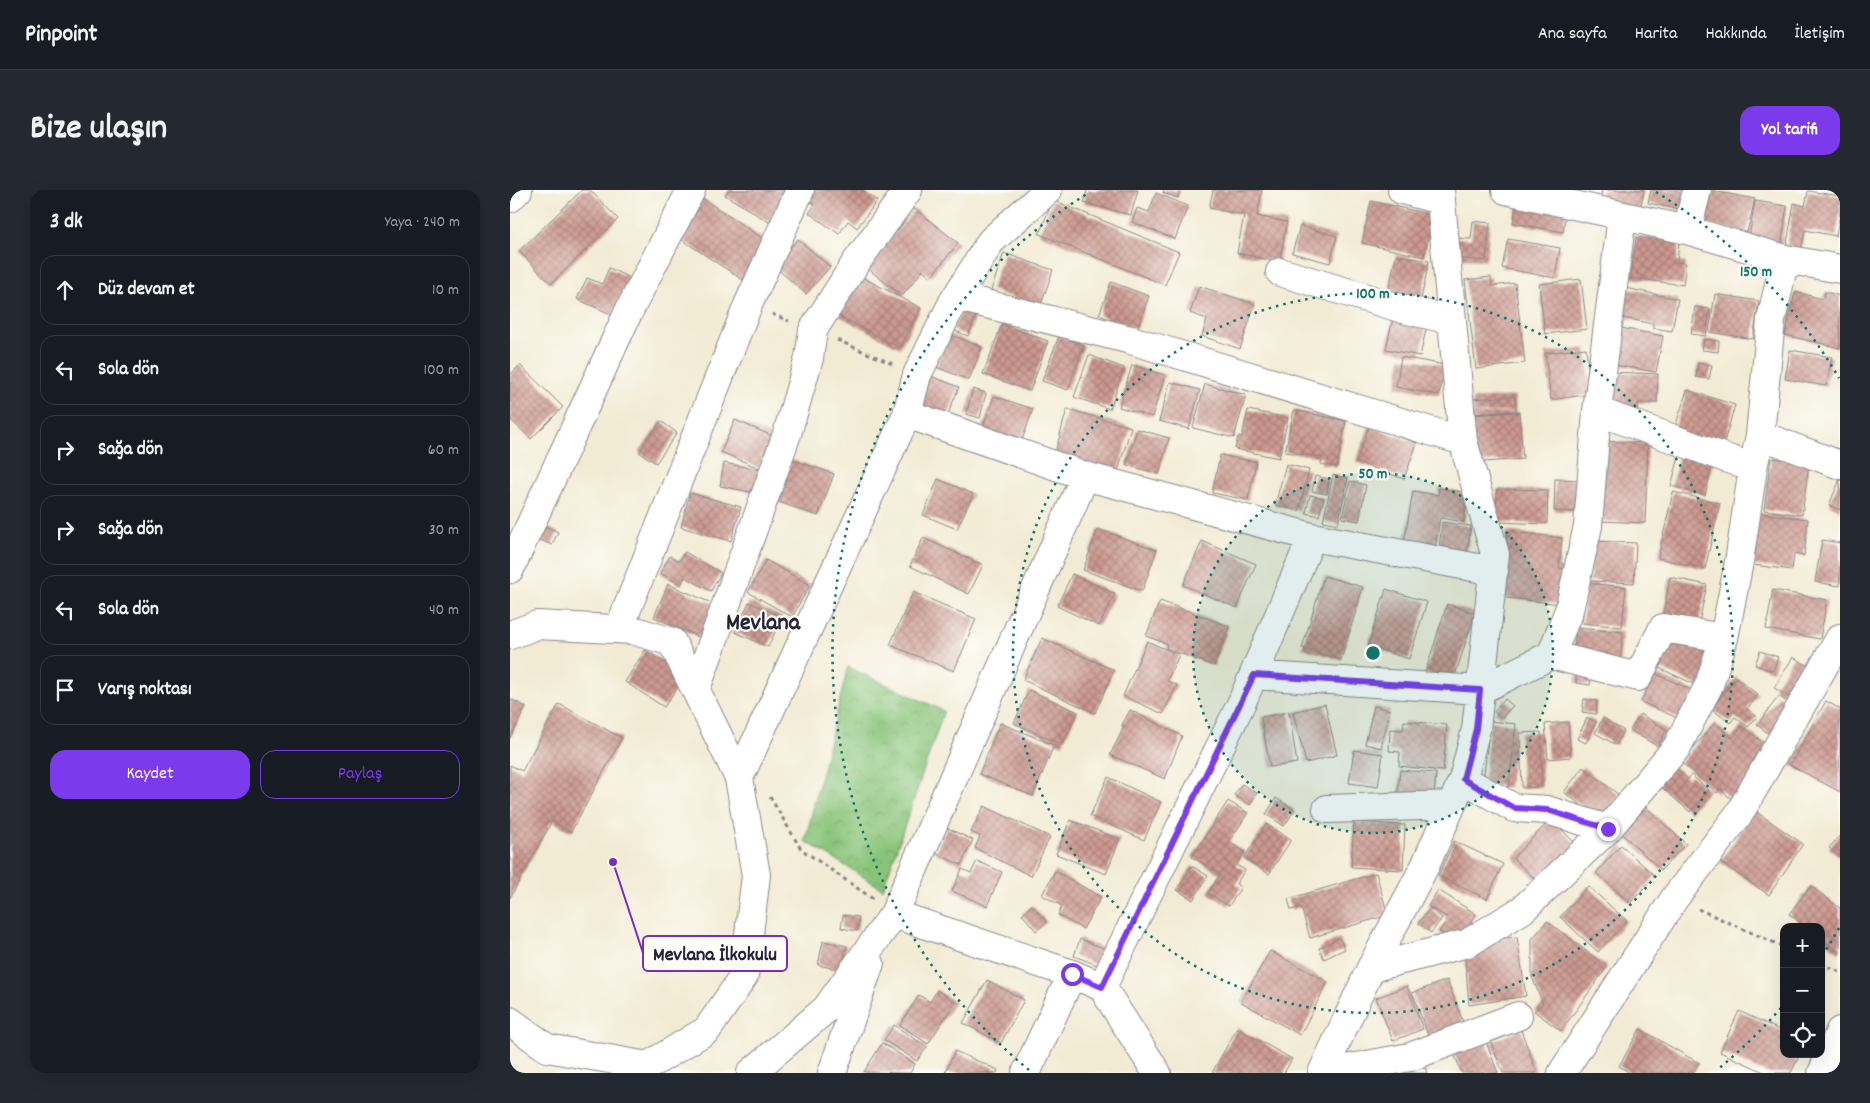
<!DOCTYPE html>
<html lang="tr">
<meta charset="utf-8">
<style>
body{margin:0;font-family:Dekko,sans-serif;background:#242831;color:#f1f3f6}
.controls{position:absolute;right:15px;bottom:15px;display:grid;overflow:hidden;border-radius:10px;box-shadow:0 5px 20px #0002}
.controls button{width:45px;height:45px;display:grid;place-items:center;padding:0;border:0;border-bottom:1px solid #363941;background:#171b24;color:#f1f3f6;font:25px sans-serif}
.stop{position:absolute;width:15px;height:15px;margin:-11px;border:4px solid #7c3aed;border-radius:50%;background:#fff}
.stop.end{background:#7c3aed;border-color:#fff;box-shadow:0 1px 5px #0008}
.list{margin:0;padding:0;list-style:none}
h2{display:flex;justify-content:space-between;align-items:center;height:65px;margin:0;padding:0 20px;font-size:21px}
h2 small{font-size:16px;font-weight:400;color:#9ea1a6}
.list li{display:grid;grid-template-columns:32px 1fr auto;gap:15px;align-items:center;box-sizing:border-box;height:70px;margin:0 10px 10px;padding:0 10px;border:1px solid #363941;border-radius:15px}
.list b{display:block;font-size:19px;white-space:nowrap}
.list em{font-size:16px;font-style:normal;color:#9ea1a6}
.actions{display:flex;gap:10px;padding:15px 20px}
.actions a{flex:1;padding:11px 0;border:1px solid #7c3aed;border-radius:15px;text-align:center;font-size:18px;color:#7c3aed}
.actions .main{background:#7c3aed;color:#fff}
.icon{flex:none;width:28px;height:28px;fill:none;stroke:currentColor;stroke-width:2;stroke-linecap:round;stroke-linejoin:round}
.map{position:relative;flex:none;width:1330px;height:883px;overflow:hidden;border-radius:15px}
header{display:flex;align-items:center;gap:30px;box-sizing:border-box;height:70px;padding:0 25px;background:#171b24;border-bottom:1px solid #363941}
header strong{font-size:24px}
nav{display:flex;gap:28px;margin-inline-start:auto;font-size:18px}
.intro{display:flex;align-items:center;justify-content:space-between;box-sizing:border-box;height:120px;padding:0 30px}
h1{margin:0;font-size:35px}
.button{padding:12px 22px;border-radius:15px;background:#7c3aed;color:#fff;font-size:18px;font-weight:700}
main{display:flex;gap:30px;padding:0 30px}
aside{flex:1;background:#171b24;border-radius:15px;box-shadow:0 5px 20px #0002}
.map>svg:first-child{display:block}
.park{fill:url(#park-crowns);stroke:#56735a}
.building{fill:url(#building-cross-hatch)}
.lines{fill:none;stroke-linecap:round;stroke-linejoin:round}
.minor-casing{stroke:#8a8688;stroke-width:30}
.path{stroke:#8a8688;stroke-width:3;stroke-dasharray:4 4;stroke-linecap:butt}
.minor{stroke:#fff;stroke-width:28}
.route{stroke:#7c3aed;stroke-width:6}
.ring{fill:none;stroke:#0f766e;stroke-width:2.5;stroke-dasharray:2.5 5}
.labels{text-anchor:middle;dominant-baseline:central;stroke-width:4.5;stroke-linejoin:round;paint-order:stroke}
.district-label{font-size:24px;font-weight:bold;fill:#22223b;stroke:#fdfcf7}
.centre{fill:#0f766e;stroke:#fdfcf7;stroke-width:2.5}
.ring-label{font-size:15px;text-anchor:middle;font-weight:bold;fill:#0f766e;stroke:#fdfcf7;stroke-width:4.5;stroke-linejoin:round;paint-order:stroke}
.leader{fill:none;stroke:#7b2cbf;stroke-width:2}
.callout-dot{fill:#7b2cbf;stroke:#fdfcf7;stroke-width:2}
.callout{fill:#fdfcf7;stroke:#7b2cbf;stroke-width:2}
.callout-label{font-size:20px;text-anchor:middle;font-weight:bold;fill:#22223b}
</style>
<header>
<strong>Pinpoint</strong>
<nav><a>Ana sayfa</a><a>Harita</a><a>Hakkında</a><a>İletişim</a></nav>
</header>
<div class="intro"><h1>Bize ulaşın</h1><a class="button">Yol tarifi</a></div>
<main>
<aside>
<h2>3 dk<small>Yaya · 240 m</small></h2>
<ul class="list">
<li><svg class="icon" aria-label="ahead" viewBox="0 0 24 24"><path d="M12 20V5M6 11l6-6 6 6"/></svg><div><b>Düz devam et</b></div><em>10 m</em></li>
<li><svg class="icon" aria-label="left" viewBox="0 0 24 24"><path d="M17 20v-9H6M10 6l-5 5 5 5"/></svg><div><b>Sola dön</b></div><em>100 m</em></li>
<li><svg class="icon" aria-label="right" viewBox="0 0 24 24"><path d="M7 20v-9h11M14 6l5 5-5 5"/></svg><div><b>Sağa dön</b></div><em>60 m</em></li>
<li><svg class="icon" aria-label="right" viewBox="0 0 24 24"><path d="M7 20v-9h11M14 6l5 5-5 5"/></svg><div><b>Sağa dön</b></div><em>30 m</em></li>
<li><svg class="icon" aria-label="left" viewBox="0 0 24 24"><path d="M17 20v-9H6M10 6l-5 5 5 5"/></svg><div><b>Sola dön</b></div><em>40 m</em></li>
<li><svg class="icon" aria-label="arrive" viewBox="0 0 24 24"><path d="M6 21V4h12l-3 4 3 4H6"/></svg><div><b>Varış noktası</b></div></li>
</ul>
<div class="actions"><a class="main">Kaydet</a><a>Paylaş</a></div>
</aside>
<div class="map">
<svg width="1330" height="883" viewBox="0 0 1330 883">
<defs>
<pattern id="park-crowns" width="20" height="18" patternUnits="userSpaceOnUse" patternTransform="scale(1.25)"><rect width="20" height="18" fill="#89c479"/><path d="M2 6a3 3 0 1 1 6 0M12 15a3 3 0 1 1 6 0" fill="none" stroke="#76a86a"/></pattern>
<pattern id="building-cross-hatch" width="8" height="8" patternUnits="userSpaceOnUse" patternTransform="scale(1.25)"><rect width="8" height="8" fill="#cc998f"/><path d="M0 0l8 8M0 8l8-8" fill="none" stroke="#a57c76"/></pattern>
</defs>
<rect width="100%" height="100%" fill="#fdfcf7"/>
<filter id="ink" filterUnits="userSpaceOnUse"><feTurbulence type="fractalNoise" baseFrequency=".02" numOctaves="2"/><feDisplacementMap in="SourceGraphic" scale="10" xChannelSelector="R" yChannelSelector="G"/><feConvolveMatrix kernelMatrix="1 2 1 2 8 2 1 2 1" color-interpolation-filters="sRGB"/></filter>
<filter id="wash" filterUnits="userSpaceOnUse"><feTurbulence type="fractalNoise" baseFrequency=".0096" numOctaves="4" result="noise"/><feDisplacementMap in="SourceGraphic" scale="20" xChannelSelector="R" yChannelSelector="G"/><feGaussianBlur stdDeviation="1.12" result="paint"/><feColorMatrix in="noise" values="0 0 0 0 0 0 0 0 0 0 0 0 0 0 0 0 0 1.4 0 .05"/><feComposite in="paint" operator="in"/></filter>
<g filter="url(#wash)">
<rect width="100%" height="100%" fill="#f2ebd4"/>
<path class="park" d="M338,477L434,521L373,699L295,651Z"/>
<g id="blocks">
<path class="building" d="M72,0H80L108,29L41,94L9,61Z
M219,0H278L259,32L215,5Z
M302,0H352L367,11L347,38L338,31L329,44L299,23L305,15L296,8Z
M577,0H628L621,25L574,13Z
M654,0H670L668,8L653,3Z
M703,0H752L747,26L777,32L769,72L727,63L734,25L699,18Z
M1092,0H1134L1130,20L1090,12Z
M1141,0H1183L1179,21L1138,13Z
M1198,0L1245,9L1237,42L1191,33Z
M1298,1L1330,6V22L1326,46L1295,40L1290,66L1275,64L1284,13L1295,16Z
M646,3L678,16L665,49L622,32L627,18L639,22Z
M192,8L258,52L233,90L166,46Z
M543,10L669,62L655,95L529,44Z
M861,11L923,25L914,67L852,53Z
M1245,11L1277,16L1270,64L1237,59Z
M1007,13L1056,22L1053,42L1003,33Z
M405,19L448,53L421,87L413,80L392,106L357,78Z
M963,31L980,33L976,71L944,68L946,48L961,49Z
M790,36L827,46L820,73L782,63Z
M1126,47L1169,52L1167,72L1176,73L1173,95L1121,88Z
M288,49L320,77L296,104L264,76Z
M998,49L1050,58L1045,88L992,78Z
M494,63L543,80L530,117L481,100Z
M886,65L919,71L909,119L876,112Z
M99,78L120,88L103,125L67,109L77,88L92,94Z
M346,84L411,118L390,158L325,124Z
M981,87L982,96L1005,93L1015,173L966,179L955,90Z
M1071,89L1077,139L1035,144L1029,94Z
M601,92L639,106L627,139L589,125Z
M689,96L745,114L730,159L692,146L697,129L680,123Z
M1115,98L1168,109L1162,141L1143,138V134L1109,127Z
M1285,102L1313,109L1315,102L1330,106V158L1275,145Z
M1205,104L1249,111L1243,149L1199,142Z
M1185,117L1200,119L1196,146L1181,144Z
M885,119L919,126L910,166L876,159Z
M451,120L466,126L458,146L443,140Z
M492,134L538,151L520,201L473,184Z
M1111,138L1153,146L1146,182L1105,175Z
M439,144L472,157L459,190L426,177Z
M549,146L574,155L558,200L532,191Z
M1194,149L1209,151L1208,162L1192,160Z
M1076,158L1081,204L1041,210L1035,163Z
M1280,160L1322,167L1316,196L1275,189Z
M579,165L614,178L600,219L564,207Z
M891,167L935,175L929,205L886,197Z
M1188,173L1202,175L1199,189L1186,187Z
M10,175L53,217L21,249L0,229V185Z
M622,175L655,185L642,227L609,217Z
M1102,182L1148,184L1147,213H1128L1127,224L1100,223Z
M418,185L449,197L436,229L405,216Z
M660,192L690,200L679,239L649,231Z
M695,194L736,205L724,248L683,238Z
M463,199L476,203L470,228L456,224Z
M1177,200L1225,215L1211,262L1162,247Z
M484,206L523,219L510,256L471,242Z
M1005,206L1006,221L963,224L962,209Z
M557,219L621,237L608,281L545,263Z
M738,220L778,228L769,268L725,259L728,247H732Z
M784,220L836,231L827,277L811,274L812,267L775,262Z
M1009,222L1013,269L961,273L958,225Z
M225,230L265,247L251,279L211,262Z
M151,231L167,243L146,273L129,262Z
M859,236L907,253L894,289L846,272Z
M627,239L659,248L649,284L616,275Z
M1093,251L1138,253L1135,333L1090,331Z
M1171,260L1204,269L1195,305L1161,296Z
M710,265L746,272L738,310L702,303Z
M1261,268L1299,273L1292,325L1254,320Z
M281,269L324,284L308,326L266,311Z
M214,273L250,280L246,303L210,296Z
M776,274L799,280L789,321L765,315Z
M823,285L838,288L828,334L813,331Z
M805,286L819,289L817,304L802,301Z
M428,289L463,304L447,339L413,325Z
M1045,289L1075,290L1074,322L1044,321Z
M1330,289V320L1319,315Z
M840,291L856,295L849,331L832,328Z
M929,298L958,303L954,332L930,328L924,367L894,353L903,301L928,305Z
M987,299L1038,300L1037,334L986,332Z
M1163,302L1210,313L1195,379L1148,368Z
M180,303L231,317L221,351L171,337Z
M800,305L814,308L809,326L796,323Z
M1249,323L1298,329L1294,366L1284,364L1282,380L1243,375Z
M932,332L961,336L956,369L928,366Z
M29,333L48,342L42,355L23,347Z
M588,339L647,360L632,401L573,380Z
M997,341L1052,348L1049,378L1055,379L1051,414L988,407Z
M413,348L473,375L459,404L400,376Z
M1312,350L1330,353V396L1305,392Z
M692,351L746,374L727,418L673,395Z
M1083,351L1126,353L1124,393L1080,391Z
M175,362L211,383L201,401L175,387L171,395L150,383L160,366L169,371Z
M256,370L300,395L282,427L238,402Z
M562,384L605,404L589,436L547,416Z
M814,386L853,397L831,470L792,458Z
M1160,387L1197,395L1189,432L1153,425Z
M1076,393L1116,397L1112,437L1072,433Z
M158,394L206,415L191,448L144,427Z
M876,399L917,412L899,469L858,456Z
M1263,400L1317,410L1310,449L1256,439Z
M403,402L466,429L444,481L380,455Z
M650,411L719,436L704,476L656,458L657,454L636,446Z
M239,412L272,427L258,457L225,442Z
M937,414L965,423L943,492L915,483Z
M1066,438L1113,442L1110,472L1063,468Z
M1164,443L1209,463L1193,498L1149,478Z
M532,448L604,480L585,523L513,490Z
M637,451L669,465L657,491L667,495L653,524L613,506Z
M135,460L175,486L154,517L115,492Z
M1250,461L1268,467L1263,481L1245,475Z
M1283,467L1307,481L1288,512L1264,498Z
M1144,483L1184,501L1172,530L1131,512Z
M1066,486L1081,488L1080,495L1066,493Z
M1226,487L1248,505L1237,519L1247,527L1238,537L1225,527L1220,533L1202,519Z
M519,500L568,522L552,555L504,533Z
M1269,506L1284,517L1262,546L1247,535Z
M0,509L16,517L0,548Z
M995,509L1003,516L991,528L984,522Z
M1074,509L1087,511L1086,524L1072,522Z
M1316,511L1330,519V602L1280,575Z
M49,514L112,548L61,642L42,631L0,708V575L12,581Z
M815,514L827,565L796,573L783,522Z
M864,516L880,520L871,558L855,554Z
M620,520L672,546L655,589L600,565L614,537L612,535Z
M779,522L787,573L760,577L751,527Z
M1130,524L1157,540L1147,556L1120,540Z
M1077,528L1086,532L1076,553L1067,549Z
M1093,528L1114,541L1106,555L1085,543Z
M894,531L937,535L933,581L889,576L890,562L879,561L880,539L893,540Z
M980,531L1006,534L999,597L973,594Z
M1058,532L1061,567L1038,569L1035,534Z
M490,533L544,555L523,606L469,584Z
M1205,533L1222,548L1232,536L1263,560L1228,615L1210,599L1207,603L1171,572Z
M1031,542L1032,597L1012,598L1010,543Z
M844,560L873,564L868,597L839,593Z
M1164,576L1178,589L1181,585L1199,600L1180,622L1148,594Z
M1073,577L1109,605L1090,630L1054,602Z
M890,580L926,583L923,616L887,612Z
M598,587L651,612L634,650L580,626Z
M732,594L747,603L740,615L724,605Z
M766,608L785,620L774,636L756,624Z
M718,611L738,623L719,652L735,662L726,675L735,680L726,694L731,697L719,716L698,703L710,684L682,667Z
M474,616L540,647L521,686L465,658L470,646L461,642Z
M1136,617L1176,654L1151,680L1111,643Z
M1245,621L1293,654L1259,705L1210,672Z
M1041,629L1068,656L1030,694L1003,668Z
M560,630L610,649L596,684L546,664Z
M844,632L895,635L893,680L841,677Z
M756,634L781,650L759,684L734,668Z
M437,638L463,650L451,675L425,663Z
M1330,645V667L1319,658Z
M944,651L993,674L977,709L928,686Z
M1111,655L1145,686L1120,713L1086,683Z
M467,671L492,682L477,716L442,701L452,679L461,683Z
M682,676L698,686L683,710L667,700Z
M545,681L591,707L573,739L548,725L552,716L532,705Z
M866,683L878,725L800,748L791,717L781,720L778,709Z
M1078,696L1117,731L1088,762L1050,727Z
M1301,696L1330,718V763L1311,749V737H1296L1279,724Z
M928,700L966,724L948,754L929,742L938,728L918,716Z
M522,715L537,732L526,741L512,724Z
M920,718L932,728L921,743L908,733Z
M333,725L349,727L347,741L331,738Z
M1037,731L1097,777L1051,841L1024,821L1033,814L1022,787V749Z
M1007,747L1016,806L959,815L955,767L987,749Z
M829,748L835,759L814,769L809,758Z
M570,749L596,759L590,776L564,766Z
M313,751L337,756L331,780L308,775Z
M760,761L818,792L790,845L731,812Z
M477,790L514,810L491,853L453,833Z
M937,790L955,837L920,850L902,803Z
M897,796L913,839L883,851L866,808Z
M427,800L445,812L418,854L390,835L409,805L420,812Z
M1229,821L1274,842V864H1290L1281,883H1256L1210,862Z
M384,835L417,857L407,871L374,850Z
M727,838L782,869L774,883H702Z
M1130,839L1189,873L1183,883H1120L1109,876Z
M1011,840L1027,883H993L981,852Z
M975,849L988,883H952L943,862Z
M372,853L405,874L400,883L354,882Z
M445,861L488,880L487,883H435Z
M911,867L917,883H877Z"/>
</g>
</g>
<g filter="url(#ink)">
<use href="#blocks" fill-opacity="0" stroke="#8a8688" stroke-width="1"/>
<g class="lines">
<defs>
<path id="minor" d="M892,0L930,10
M996,0L1177,40L1275,69L1330,79
M0,8L8,0
M1177,40L1187,0
M770,82L893,119L941,130
M448,107L621,150L953,251
M1087,221L1243,278
M397,224L575,286L802,347L984,381
M1250,245L1330,275
M0,379L118,123L181,0
M109,439L238,115L290,0
M0,445L27,435L122,440L162,452L229,588
M1041,465L1128,487L1153,438L1214,448
M744,485L970,500L1041,465L1059,420L1078,336L1087,221L1112,26
M186,499L277,244L299,168L303,140L345,74L398,0
M953,589L1004,618L1037,620L1098,639
M817,619L942,615
M384,724L575,286
M861,778L958,753L1012,720L1098,639L1167,557L1199,495L1214,448L1229,372L1243,278L1250,245L1261,130L1275,69
M592,797L732,512L802,347
M0,831L37,858L138,876
M126,883L197,840L234,786L246,685L229,588L397,224L407,185L443,112L481,51L538,0
M241,883L316,819L384,724L562,784L592,797L647,883
M322,883L360,773
M516,883L562,784
M812,883L861,778L915,676L953,589L966,539L985,364L953,251L930,0
M814,883L900,867L1008,826
M1052,883L1164,709L1229,624L1330,448
M1312,883L1330,841"/>
</defs>
<use href="#minor" class="minor-casing"/>
<path class="path" d="M262,124L279,131
M327,150L385,175
M260,607L291,659L363,709
M1188,719L1274,757
M1311,774L1330,782"/>
<use href="#minor" class="minor"/>
</g>
</g>
<g class="lines" filter="url(#ink)">
<path class="route" d="M562,784L592,797L744,485L970,500L966,539L953,589L1004,618L1037,620L1098,639"/>
</g>
<circle cx="863" cy="463" r="180" fill="#0f766e" fill-opacity=".12"/>
<g class="ring">
<circle cx="863" cy="463" r="180"/>
<circle cx="863" cy="463" r="360"/>
<path d="M1329 738A541 541 0 0 1 1312 766M1271 818A541 541 0 0 1 1207 880M519 880A541 541 0 0 1 580 2M1146 2A541 541 0 0 1 1329 188"/>
</g>
<g class="labels">
<g class="district-label">
<text x="253" y="434">Mevlana</text>
</g>
</g>
<circle cx="863" cy="463" r="8" class="centre"/>
<g class="ring-label">
<text x="1246" y="86">150 m</text>
<text x="863" y="108">100 m</text>
<text x="863" y="288">50 m</text>
</g>
<path class="leader" d="M103 672L133 763"/>
<circle class="callout-dot" cx="103" cy="672" r="5"/>
<rect class="callout" x="133" y="746" width="144" height="35" rx="5"/>
<g class="callout-label">
<text x="205" y="770">Mevlana İlkokulu</text>
</g>
</svg>
<div class="controls">
<button>+</button>
<button>−</button>
<button><svg class="icon" aria-label="locate" viewBox="0 0 24 24"><circle cx="12" cy="12" r="6"/><path d="M12 2v4M12 18v4M2 12h4M18 12h4"/></svg></button>
</div>
<div class="stop" style="left:562px;top:784px"></div>
<div class="stop end" style="left:1098px;top:639px"></div>
</div>
</main>
